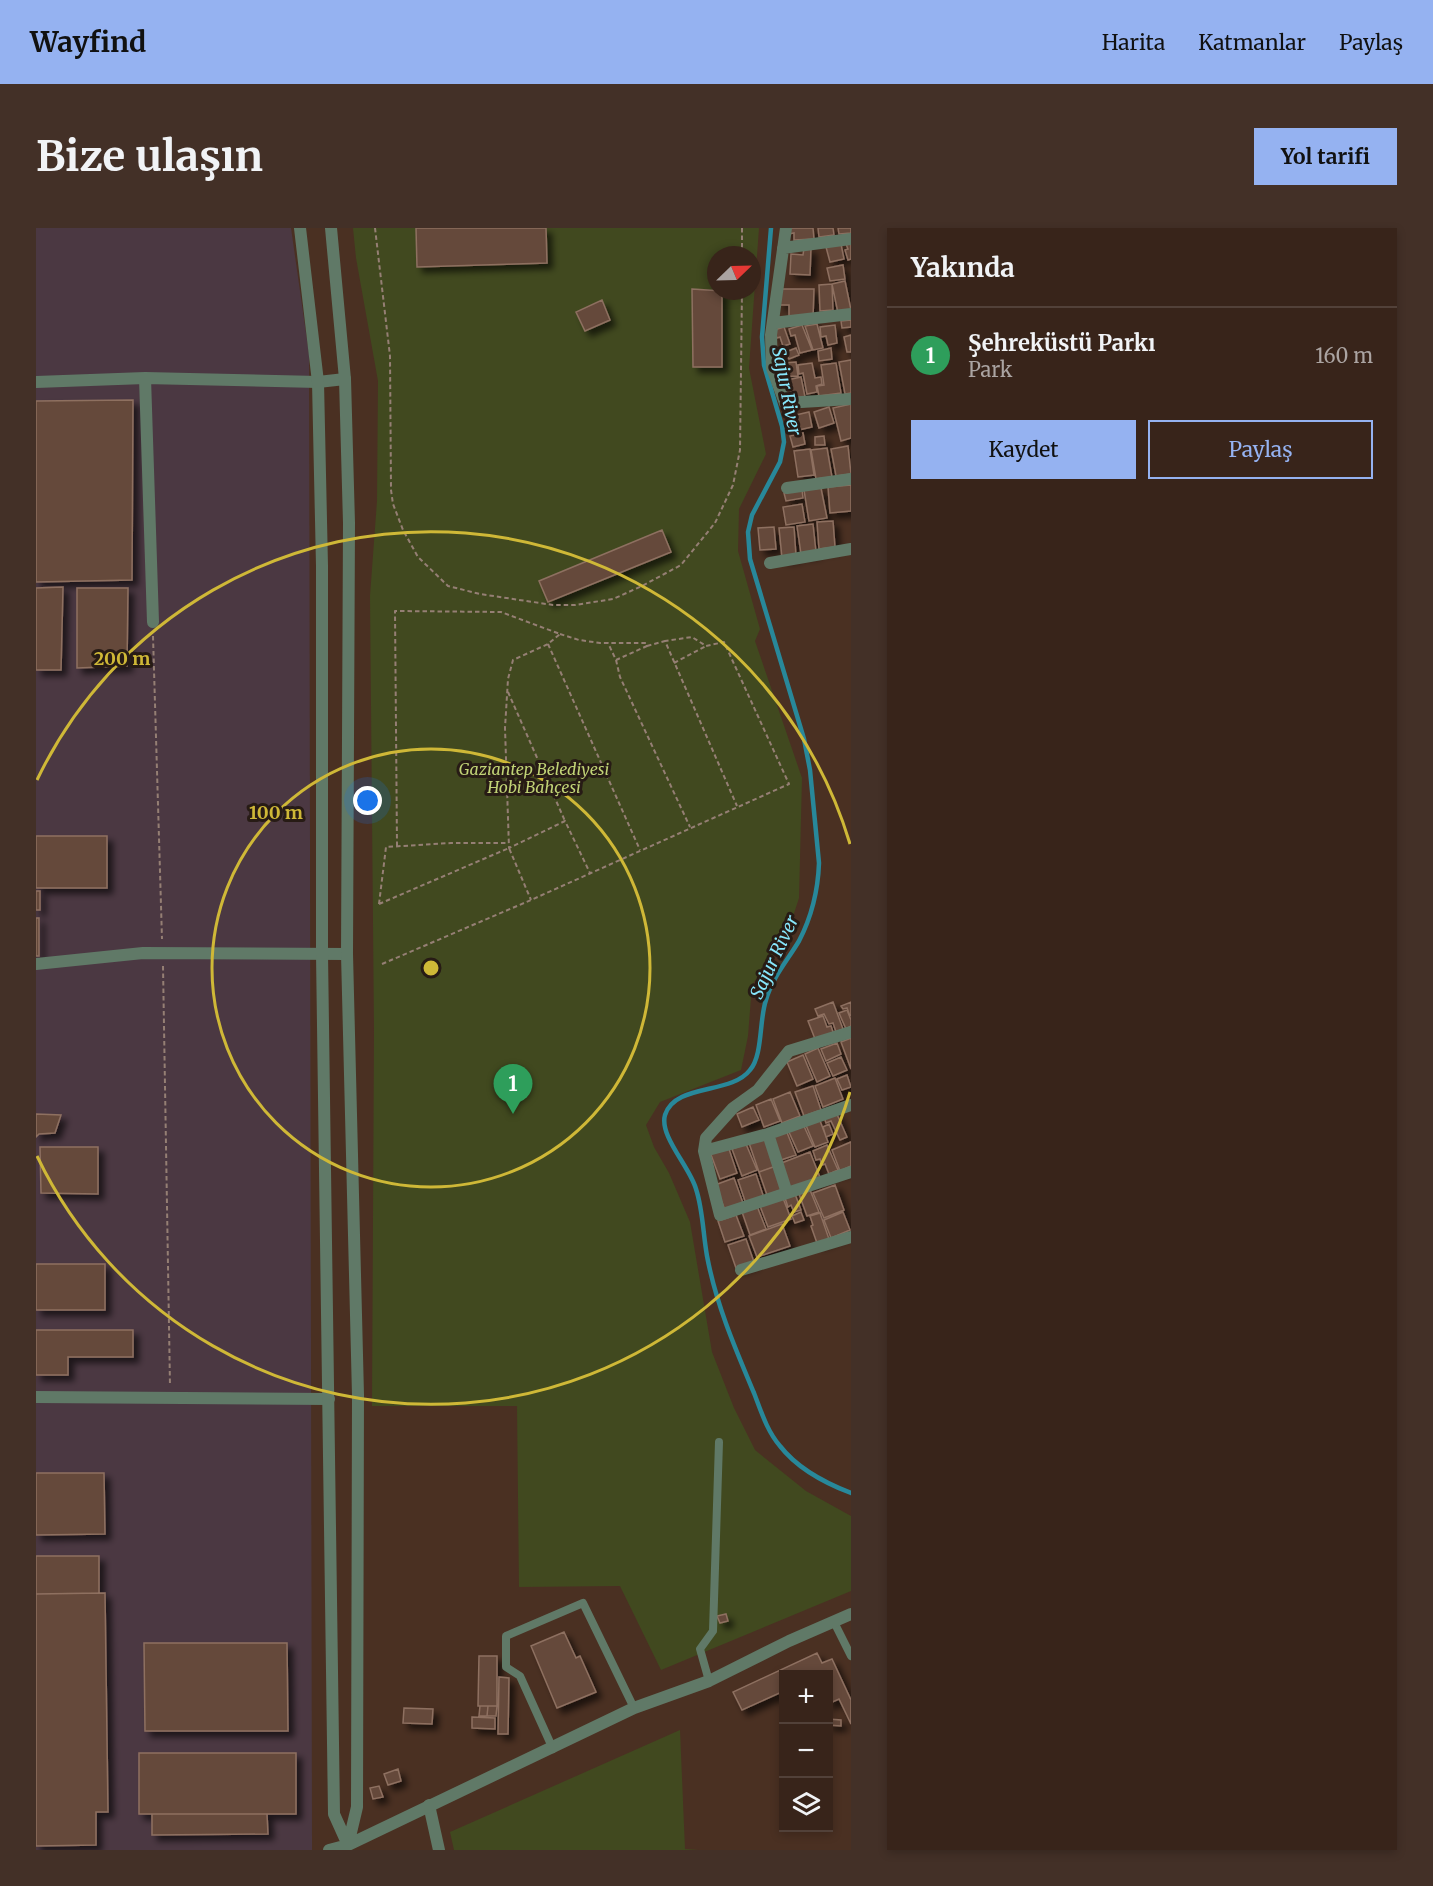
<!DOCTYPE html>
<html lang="tr">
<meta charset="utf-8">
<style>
body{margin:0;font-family:Merriweather,serif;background:#433027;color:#f1f3f6}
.controls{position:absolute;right:18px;bottom:18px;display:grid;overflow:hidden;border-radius:0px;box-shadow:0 3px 9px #0003}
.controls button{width:54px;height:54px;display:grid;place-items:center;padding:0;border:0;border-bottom:2px solid #524139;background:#38241a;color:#f1f3f6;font:30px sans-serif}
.compass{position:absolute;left:671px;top:18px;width:54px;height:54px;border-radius:50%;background:#38241a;box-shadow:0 3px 9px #0003;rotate:67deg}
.you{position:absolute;left:332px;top:573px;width:21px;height:21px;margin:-15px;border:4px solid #fff;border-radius:50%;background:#1a73e8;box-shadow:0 0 0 9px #1a73e833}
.badge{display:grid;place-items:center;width:39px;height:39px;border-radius:50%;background:#95b2f1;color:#fff;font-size:20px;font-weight:700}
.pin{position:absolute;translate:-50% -50px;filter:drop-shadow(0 2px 3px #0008)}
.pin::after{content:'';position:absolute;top:32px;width:21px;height:18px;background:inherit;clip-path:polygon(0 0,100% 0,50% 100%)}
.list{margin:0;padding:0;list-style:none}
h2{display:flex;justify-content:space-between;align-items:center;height:78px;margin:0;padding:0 24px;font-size:26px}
h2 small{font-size:20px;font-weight:400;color:#aba4a2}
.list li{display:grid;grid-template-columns:39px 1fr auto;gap:18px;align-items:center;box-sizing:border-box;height:96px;padding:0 24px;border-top:2px solid #524139}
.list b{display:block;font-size:22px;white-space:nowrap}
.list p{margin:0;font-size:20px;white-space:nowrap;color:#aba4a2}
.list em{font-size:20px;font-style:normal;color:#aba4a2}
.actions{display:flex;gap:12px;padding:18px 24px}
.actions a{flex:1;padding:14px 0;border:2px solid #95b2f1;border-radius:0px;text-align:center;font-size:21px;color:#95b2f1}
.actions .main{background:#95b2f1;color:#111}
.icon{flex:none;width:33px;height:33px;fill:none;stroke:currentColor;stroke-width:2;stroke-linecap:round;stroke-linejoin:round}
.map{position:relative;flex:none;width:815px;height:1622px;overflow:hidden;border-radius:0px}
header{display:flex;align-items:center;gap:36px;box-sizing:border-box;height:84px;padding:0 30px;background:#95b2f1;color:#111}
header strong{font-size:28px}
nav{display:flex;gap:33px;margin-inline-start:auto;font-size:21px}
.intro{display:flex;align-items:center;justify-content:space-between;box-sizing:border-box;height:144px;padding:0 36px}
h1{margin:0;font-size:42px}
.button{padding:15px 27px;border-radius:0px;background:#95b2f1;color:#111;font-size:21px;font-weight:700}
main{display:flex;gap:36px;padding:0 36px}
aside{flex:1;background:#38241a;border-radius:0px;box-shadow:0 3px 9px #0003}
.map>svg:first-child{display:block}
.industrial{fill:#4b3842}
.green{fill:#41491f;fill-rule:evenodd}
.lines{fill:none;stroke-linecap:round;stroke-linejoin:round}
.stream{stroke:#28889a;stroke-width:4.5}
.building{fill:#65493a;stroke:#8e7061;stroke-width:1.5;filter:url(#shadow)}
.path{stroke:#957f74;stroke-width:2;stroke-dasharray:4.5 3;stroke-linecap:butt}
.service{stroke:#607967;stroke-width:8}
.minor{stroke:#607967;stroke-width:12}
.tertiary{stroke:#607967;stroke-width:12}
.ring{fill:none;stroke:#cfb837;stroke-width:3}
.labels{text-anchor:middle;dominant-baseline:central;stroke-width:6;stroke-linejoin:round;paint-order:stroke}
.park-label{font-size:16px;font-style:italic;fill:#c1d376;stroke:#271b15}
.water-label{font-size:18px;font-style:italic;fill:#87e7fc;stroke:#271b15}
.centre{fill:#cfb837;stroke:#271b15;stroke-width:3}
.ring-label{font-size:18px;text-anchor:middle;font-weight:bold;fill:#cfb837;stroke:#271b15;stroke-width:6;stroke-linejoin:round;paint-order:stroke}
</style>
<header>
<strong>Wayfind</strong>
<nav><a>Harita</a><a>Katmanlar</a><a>Paylaş</a></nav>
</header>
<div class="intro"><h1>Bize ulaşın</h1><a class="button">Yol tarifi</a></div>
<main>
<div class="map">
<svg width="815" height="1622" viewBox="0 0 815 1622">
<defs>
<filter id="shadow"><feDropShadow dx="5.5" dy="5.5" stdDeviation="3" flood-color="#0009"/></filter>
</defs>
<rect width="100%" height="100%" fill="#4a3022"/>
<path class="industrial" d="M0,0H255L273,126L276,1622H0Z"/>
<path class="green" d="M317,0H723L713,140L730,226L703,281L702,323L724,401L719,413L766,550L763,670L751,707L716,757L712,808L705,842L624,874L610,897L618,919L633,945L654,994L676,1124L698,1180L719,1222L770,1263L815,1288V1363L625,1442L584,1358L483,1359L481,1178H336L338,803L334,368L341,273L342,153L320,30ZM680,27H716V63H680Z
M644,1502L649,1621L663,1622H418L414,1604Z"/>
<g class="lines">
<path class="stream" d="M735,0L726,109L728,137L746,198L748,214L744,234L716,287L712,304L714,331L768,511L774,542L783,635C782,663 776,688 763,713C751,733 736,750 730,772C723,792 727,827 714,842C695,867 639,855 629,887C623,908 654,939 660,961C667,982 667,1006 671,1028C680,1076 699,1120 718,1165C725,1183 731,1203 744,1218C761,1240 789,1255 815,1265"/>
</g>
<path class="building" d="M380,0H510L511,35L381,39Z
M751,0H777L778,11L758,12V5L752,6Z
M782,0H797L798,7L783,9Z
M802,0H815V5L803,6Z
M815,15V31L812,32L809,22L812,21L810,16Z
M805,16L808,31L794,34L790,19Z
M768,20H775L774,47L754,46L755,26L767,27Z
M807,37L809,51L794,53L791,40Z
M809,53L815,82L802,85L796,56Z
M796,56L797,82L784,83L783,57Z
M656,61L686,63V139H657Z
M744,61H778L777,90H753V77H744Z
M566,72L574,92L549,103L540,84Z
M815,92V99L806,100L805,93Z
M781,96L787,120L777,122L769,98Z
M766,97L776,122L764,125L759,107L755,108L753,101Z
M799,97L801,115L792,117L790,108L785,109L784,99Z
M748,99L754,116L747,118L744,109L741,110L738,102Z
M815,107V124H811L808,109Z
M760,120L763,127L753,131L750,124Z
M795,120L796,131L783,133L782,123Z
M815,132V165L809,166L803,134Z
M760,134L762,148L742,149L737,136Z
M776,135L779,150L785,149L786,156L780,158L781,164L771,166L767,145L763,146L762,137Z
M800,135L805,165L783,168L781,158L788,157L785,137Z
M765,149L769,169L760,171L758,163L745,166L742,154Z
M97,172L96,352L0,354V173Z
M815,176V210L805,213L797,180Z
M793,179L798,195L783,200L778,184Z
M773,184L776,199L754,204L751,189Z
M767,205L769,216L757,219L754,208Z
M788,208L789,217H779V209Z
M812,218L815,246L800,248L795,221Z
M791,220L796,249L780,251L775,222Z
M774,221L778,247L762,249L758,223Z
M815,257V283L794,285L792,259Z
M785,260L791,290L773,293L768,262Z
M766,262L767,270L750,273L748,265Z
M766,276L769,294L750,297L747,279Z
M797,293L799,319L783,321L781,294Z
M777,296L780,324L765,326L761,298Z
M738,299L740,321L724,322L722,300Z
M758,299L760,328L746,330L743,300Z
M626,302L635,324L512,374L503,353Z
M27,359L25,442H0V360Z
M41,360H92L91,438L41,440Z
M0,608H71V660H0Z
M0,663H4V682H0Z
M0,690H3V728H0Z
M797,774L807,801L800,804L797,795L793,796L788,786L782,788L779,781Z
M815,774V787L814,788L811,780L807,781L805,778Z
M811,782L815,792V798L810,801L803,785Z
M787,788L791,799L795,798L798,807L779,811L772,793Z
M815,810V841L805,814Z
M801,815L805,826L790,833L785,821Z
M782,820L794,848L781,854L769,826Z
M767,827L777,851L761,858L751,834Z
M805,829L811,842L797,848L791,835Z
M811,847L815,859L806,862L801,851Z
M799,850L807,871L787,879L779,858Z
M777,858L785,882L768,888L759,864Z
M754,864L764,888L746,895L737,871Z
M735,871L744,893L728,899L720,877Z
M717,879L723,892L706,899L701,886Z
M800,884L811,909L804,912L795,893L790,895L788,889Z
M0,886L25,887L19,905L3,906L0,909Z
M783,890L792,914L779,919L769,895Z
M767,896L777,918L762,924L752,902Z
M793,896L797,906L790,909L787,899Z
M750,902L760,927L745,932L736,907Z
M730,910L740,938L723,944L713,915Z
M815,914V938L804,943L796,922Z
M710,916L721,942L706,948L696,921Z
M791,917L802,942L793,946L789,936L786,937L784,931L780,932L777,923Z
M692,918L701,945L684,951L674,924Z
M4,919H62V966L5,965Z
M774,924L785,952L753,960L743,936Z
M740,938L748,961L731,967L723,944Z
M720,946L728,970L710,976L702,952Z
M698,950L707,975L689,982L679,957Z
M799,957L808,982L788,990L777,965Z
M774,962L783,984L771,988L763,966Z
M759,966L765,982L758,984L755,977L752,979L749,970Z
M747,970L755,991L732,999L724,978Z
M721,978L730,1001L714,1007L706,984Z
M765,984L768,992L759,995L756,988Z
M807,984L814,1002L795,1010L788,992Z
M784,985L793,1011L781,1015L775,998L777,997L774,988Z
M700,987L708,1008L689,1014L682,993Z
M746,996L754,1018L721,1029L713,1008Z
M710,1011L718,1034L700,1040L692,1017Z
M0,1036H69V1082H0Z
M0,1102H97V1129H32V1147H0Z
M0,1245H68L69,1306L0,1307Z
M0,1328H63V1365L0,1366Z
M69,1365L72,1584H60V1617L0,1618V1366Z
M690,1386L692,1393L684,1395L681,1388Z
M528,1404L540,1430L544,1428L560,1464L521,1480L495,1418Z
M108,1415H251L252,1503H109Z
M781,1425L786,1435L796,1431L815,1472V1496L803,1471L792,1476V1446H748V1463L706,1482L697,1464Z
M443,1428H461V1478H442Z
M463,1449L473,1450L472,1506H462Z
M444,1478H452L451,1488H443Z
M452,1478H461L460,1488H451Z
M368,1480L397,1481L396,1496L367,1495Z
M436,1489L459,1490V1501L436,1500Z
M792,1491L805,1492V1498L792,1497Z
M103,1525H260V1586H103Z
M362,1541L365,1553L352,1557L348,1546Z
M343,1558L347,1569L337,1571L334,1560Z
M116,1586H231L232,1606L116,1607Z"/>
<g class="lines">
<path class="path" d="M339,0L354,128L355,262L357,276L367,302L382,329L412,358L444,366L517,377H539L577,371L606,358L645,337L679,295L697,257L704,222L706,63
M706,27V0
M524,406L543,412L564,415H610L611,418L580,432L572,415
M117,408L126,711
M512,416L604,622
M611,418L629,413L701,578
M580,432L584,449L654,599
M638,435L670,418
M472,464L529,593
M361,618L359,383L465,384L524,406L512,416L477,432L472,451L469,500L473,620L529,593L554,645
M343,676L473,620L495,672
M343,676L350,619L415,615H472
M346,736L495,672L753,556L688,414L670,418L656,409L629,413
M127,738L134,1158"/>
<path class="service" d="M798,1394L815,1428
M673,1453L664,1421L677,1403L683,1214
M517,1521L484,1448L470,1439V1408L547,1375L598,1480"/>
<path class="minor" d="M750,0L735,107L736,140L749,175L815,171
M747,20L815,11
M737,95L815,86
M109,150L117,394
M0,154L109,150L282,154L309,151
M751,260L815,251
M734,335L815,321
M0,736L107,725L311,726
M815,804L753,823L722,862L697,880L670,910L668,923L684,987L815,944
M732,906L751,965
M668,923L732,906L815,877
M705,1042L815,1009
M0,1169L293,1171
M393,1577L403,1622"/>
<path class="tertiary" d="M264,0L282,154L286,338V726L298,1586L312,1617
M295,0L309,151L313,295L311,726L322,1167L321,1579L312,1617
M293,1622L312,1617L598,1480L673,1453L753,1413L815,1386"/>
</g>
<g class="ring">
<circle cx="395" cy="740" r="219"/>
<path d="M814 864A437 437 0 0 1 1 928M1 552A437 437 0 0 1 814 616"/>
</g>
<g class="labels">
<g class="park-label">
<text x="498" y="541">Gaziantep Belediyesi<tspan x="498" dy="18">Hobi Bahçesi</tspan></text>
</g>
<g class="water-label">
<text transform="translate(751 163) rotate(79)">Sajur River</text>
<text transform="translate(738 729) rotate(-65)">Sajur River</text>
</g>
</g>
<circle cx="395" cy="740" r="9" class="centre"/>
<g class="ring-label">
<text x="86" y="437">200 m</text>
<text x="240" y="591">100 m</text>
</g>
</svg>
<div class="controls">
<button>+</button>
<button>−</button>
<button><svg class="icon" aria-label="layers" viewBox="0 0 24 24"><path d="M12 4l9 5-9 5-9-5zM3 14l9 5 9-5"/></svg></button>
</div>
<svg class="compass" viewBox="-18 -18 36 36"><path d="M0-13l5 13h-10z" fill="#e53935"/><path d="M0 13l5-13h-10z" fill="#aba4a2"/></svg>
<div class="you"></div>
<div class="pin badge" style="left:477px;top:886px;background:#2e9e5b">1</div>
</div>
<aside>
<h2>Yakında<small></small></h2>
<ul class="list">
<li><span class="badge" style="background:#2e9e5b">1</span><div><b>Şehreküstü Parkı</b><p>Park</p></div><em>160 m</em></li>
</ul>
<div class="actions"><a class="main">Kaydet</a><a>Paylaş</a></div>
</aside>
</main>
